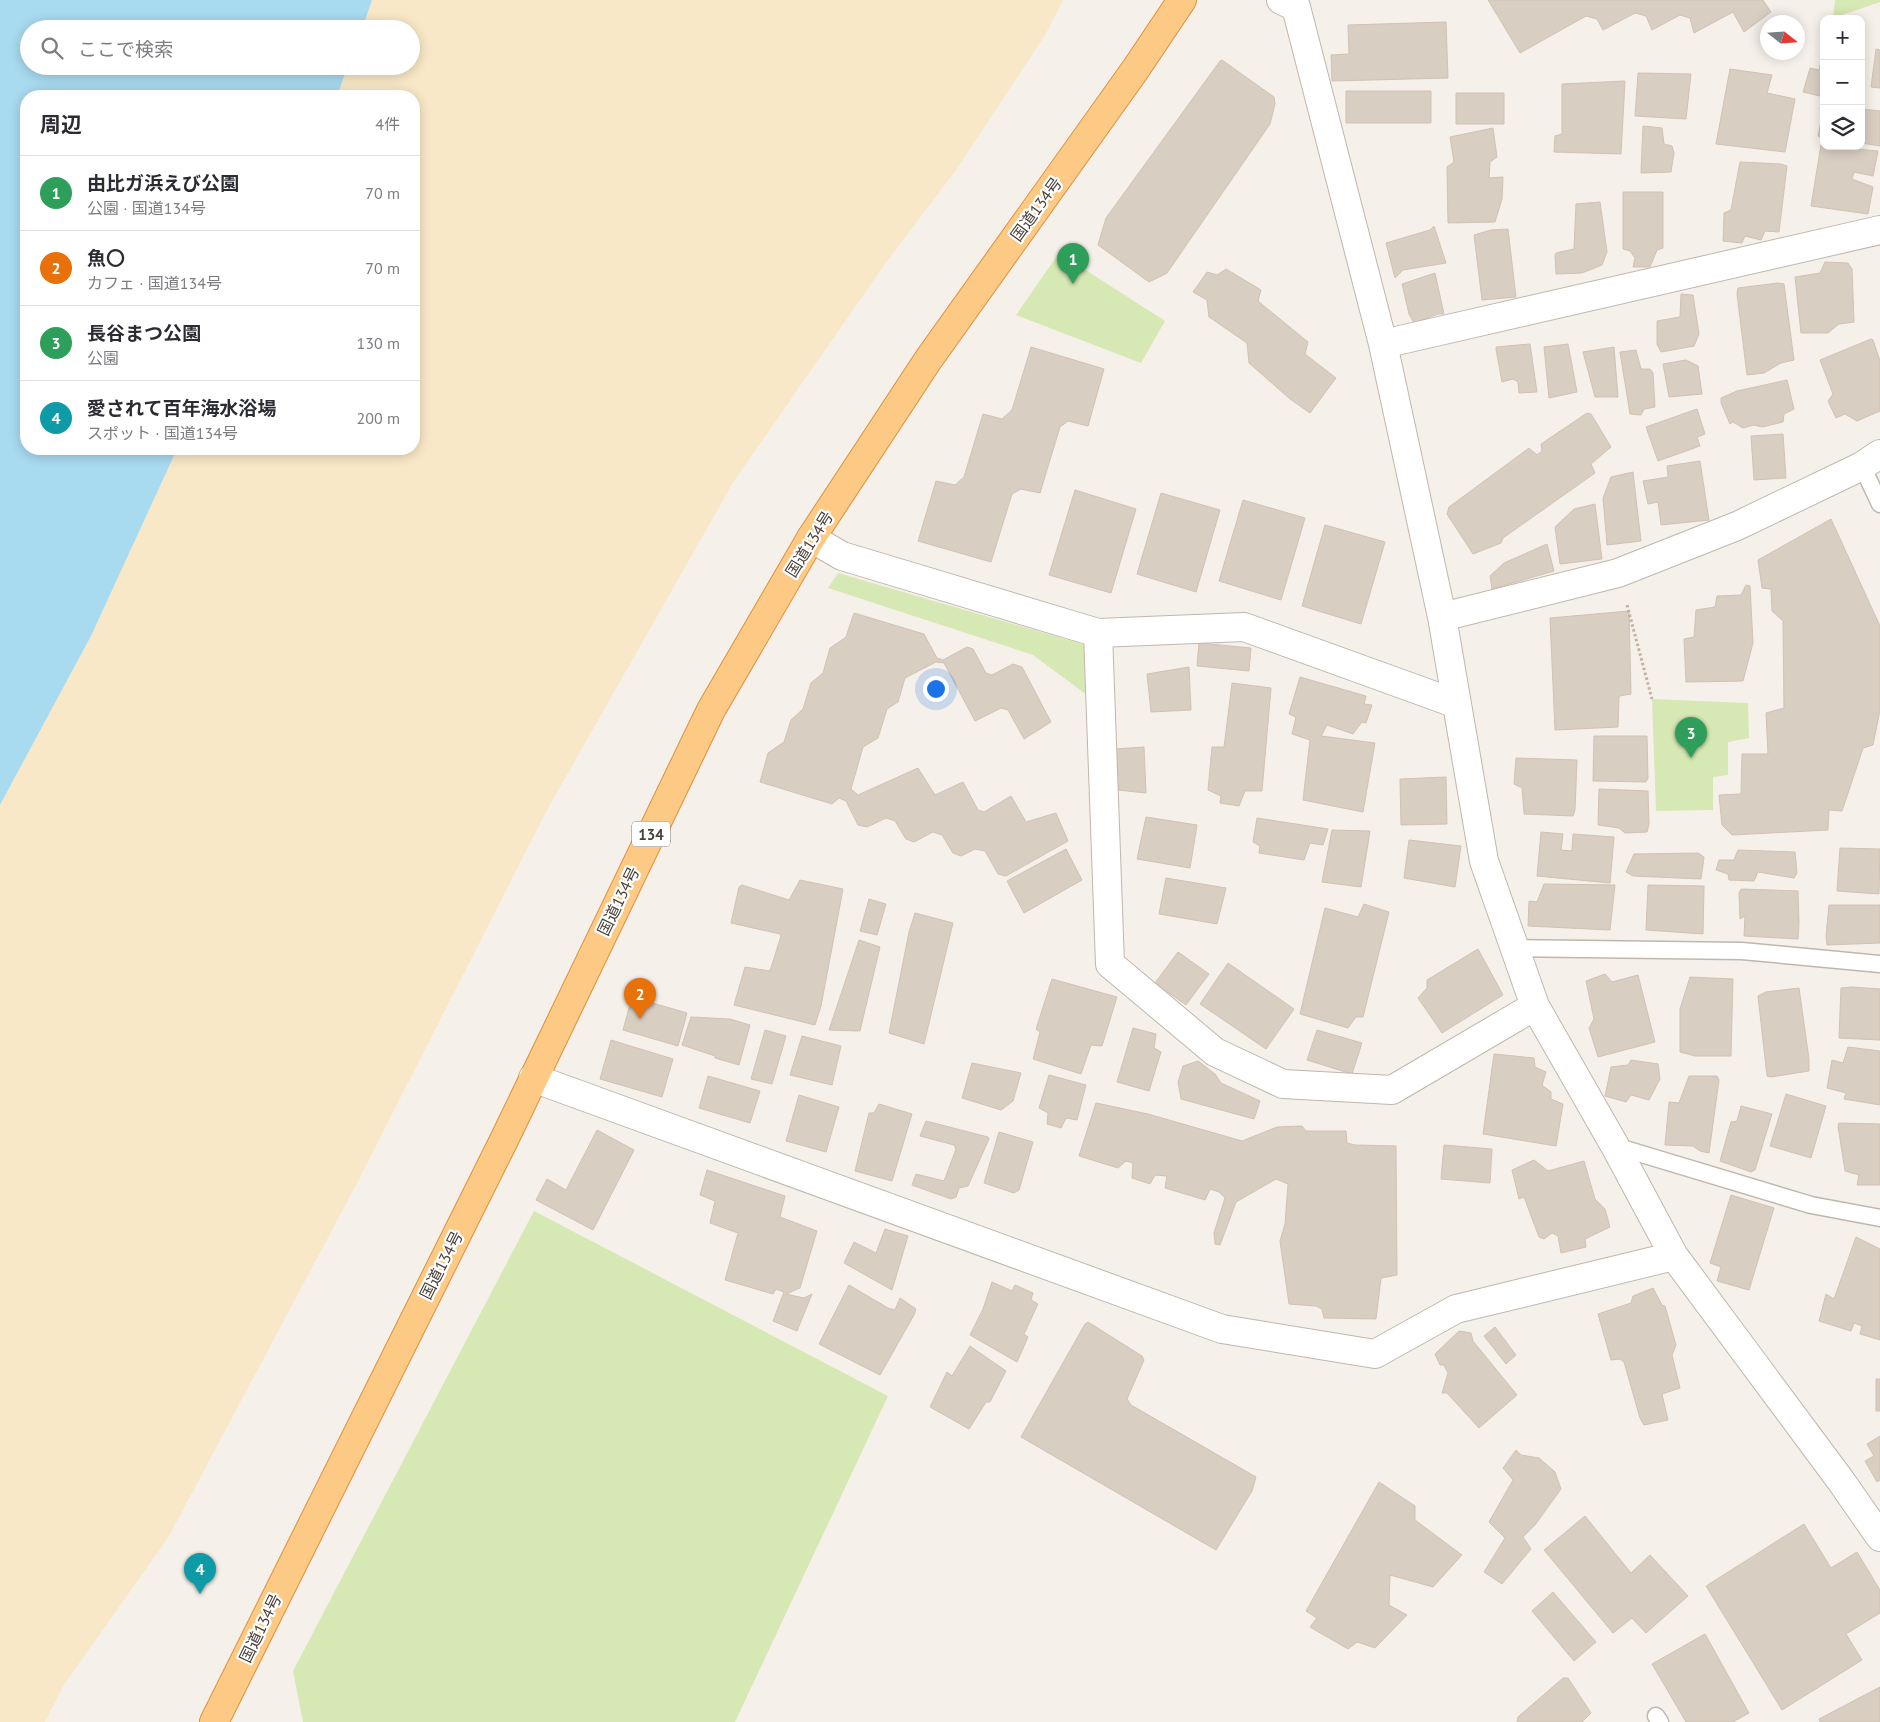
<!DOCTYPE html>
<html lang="ja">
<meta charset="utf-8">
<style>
body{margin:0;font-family:"PT Sans","Noto Sans JP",sans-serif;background:#f2f2f3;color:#2b2b33}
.controls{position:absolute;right:15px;top:15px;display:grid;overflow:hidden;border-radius:10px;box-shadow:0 2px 12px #0003}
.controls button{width:45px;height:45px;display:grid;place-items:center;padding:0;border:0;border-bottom:1px solid #e1e1e2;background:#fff;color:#2b2b33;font:25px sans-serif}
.compass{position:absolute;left:1760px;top:15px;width:45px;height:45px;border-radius:50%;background:#fff;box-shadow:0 2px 12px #0003;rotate:107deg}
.you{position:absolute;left:935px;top:688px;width:18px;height:18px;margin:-12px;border:4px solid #fff;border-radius:50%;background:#1a73e8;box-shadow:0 0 0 8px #1a73e833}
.badge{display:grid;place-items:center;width:32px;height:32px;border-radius:50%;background:#ea580c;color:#fff;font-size:16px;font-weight:700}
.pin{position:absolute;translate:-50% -41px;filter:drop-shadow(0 1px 2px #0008)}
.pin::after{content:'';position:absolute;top:26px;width:18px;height:15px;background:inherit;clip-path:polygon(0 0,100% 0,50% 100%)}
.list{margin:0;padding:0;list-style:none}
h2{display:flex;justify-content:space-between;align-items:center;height:65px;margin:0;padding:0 20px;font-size:21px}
h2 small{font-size:16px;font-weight:400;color:#7c7c81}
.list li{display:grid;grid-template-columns:32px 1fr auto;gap:15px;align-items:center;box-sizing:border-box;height:75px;padding:0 20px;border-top:1px solid #e1e1e2}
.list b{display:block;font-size:19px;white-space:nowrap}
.list p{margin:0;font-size:16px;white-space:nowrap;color:#7c7c81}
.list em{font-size:16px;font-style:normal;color:#7c7c81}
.icon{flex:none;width:28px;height:28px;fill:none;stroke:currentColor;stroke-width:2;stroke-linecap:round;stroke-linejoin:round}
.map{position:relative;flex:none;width:1880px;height:1722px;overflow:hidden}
.search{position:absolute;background:#fff;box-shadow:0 2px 12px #0003;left:20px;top:20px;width:400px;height:55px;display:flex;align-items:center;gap:12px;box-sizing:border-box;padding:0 18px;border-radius:28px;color:#7c7c81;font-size:19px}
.panel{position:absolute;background:#fff;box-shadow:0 2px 12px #0003;left:20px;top:90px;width:400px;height:365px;border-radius:20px}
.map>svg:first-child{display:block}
.green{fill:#d6e8b3}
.sand{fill:#f8e8c7}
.water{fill:#a8daf0}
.building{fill:#d9cec2;stroke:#d1c2b3}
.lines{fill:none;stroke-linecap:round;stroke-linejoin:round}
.service-casing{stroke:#c0b7ac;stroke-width:19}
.minor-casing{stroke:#c0b7ac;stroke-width:30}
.trunk-casing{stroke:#dd903c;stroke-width:30}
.path{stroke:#c2b19e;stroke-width:3;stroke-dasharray:2.5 2.5;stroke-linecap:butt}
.service{stroke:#fff;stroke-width:16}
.minor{stroke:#fff;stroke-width:28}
.trunk{stroke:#fcca84;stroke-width:28}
.labels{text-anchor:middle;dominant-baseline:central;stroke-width:4.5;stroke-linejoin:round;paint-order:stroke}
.shield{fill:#fff;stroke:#807974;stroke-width:1}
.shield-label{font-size:15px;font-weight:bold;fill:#494038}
.street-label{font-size:16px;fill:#494038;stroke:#fff}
</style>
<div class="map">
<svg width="1880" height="1722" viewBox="0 0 1880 1722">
<rect width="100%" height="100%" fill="#f5f0ea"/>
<path class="green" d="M1835,0H1880V2L1833,18Z
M1059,253L1165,321L1141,363L1016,315Z
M838,573L1092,647L1091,698L1033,655L828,588Z
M1652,699L1748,703L1749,738L1728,742V775L1713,777V810L1656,811Z
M534,1211L888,1396L735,1722H303L293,1671Z"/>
<path class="sand" d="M372,0H1063L1044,37L956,170L885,264L734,481L547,810L356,1185L168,1538L65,1683L45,1722H0V805L91,636L177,449H414V96H337L348,66H411V29H362Z"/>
<path class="water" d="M0,0H372L362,29H29V66H348L337,96H26V449H177L91,636L0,805Z"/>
<path class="building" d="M1488,0H1763L1771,12L1744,32L1733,12L1694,33L1690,18L1680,15L1652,30L1646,16L1635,13L1603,30L1597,19L1586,16L1520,53Z
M1446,22L1448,78L1332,81L1331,55L1349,54L1348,25Z
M1824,49V97L1803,92L1810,68L1819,70Z
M1876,49L1880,50V88L1871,87Z
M1222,60L1274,97L1275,104L1270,124L1167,273L1149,282L1098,245L1106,218L1220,61Z
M1730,69L1772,75L1767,93L1795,99L1785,152L1716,144Z
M1638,73L1691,74L1686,119L1635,116Z
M1625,81L1621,154L1554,152L1555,136L1562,134V84Z
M1346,91H1431V123H1346Z
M1456,93H1504V124H1456Z
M1824,106V137L1818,136Z
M1861,109L1880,111V146L1861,143Z
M1643,126L1662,128L1664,144L1672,146L1674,153L1671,172L1641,173Z
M1493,128L1497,157L1490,162L1489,178L1503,177L1502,199L1495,222L1448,223L1447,167L1454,162L1450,137Z
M1821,145L1824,146L1878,151L1873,176L1854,172L1852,179L1873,187L1868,214L1811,206Z
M1740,162L1781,164L1787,166L1779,232L1765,231L1761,240L1745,236L1742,243L1723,241L1724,215V213L1731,210Z
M1623,192H1663V248L1657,250L1650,267H1633L1635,258L1630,251L1623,249Z
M1600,202L1607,252L1602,265L1582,273L1556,274L1555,255L1556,253L1574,249L1576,204Z
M1434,226L1446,263L1403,270L1395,278L1386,243L1430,230Z
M1508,229L1516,297L1482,300L1474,235L1491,230Z
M1825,262L1848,263L1852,269L1854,322L1839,324L1828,333H1801L1795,277L1820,273Z
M1226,269L1261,290L1258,301L1308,342L1305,354L1336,378L1310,413L1290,399L1249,363L1247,343L1209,317L1207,300L1193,292L1207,272L1217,275Z
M1435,273L1444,314H1438L1417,322L1415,325L1409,314L1402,284Z
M1778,283L1784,284L1794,360L1781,363L1764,373L1747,375L1737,294L1738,288Z
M1681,294L1693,295L1699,334L1694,346L1661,352L1657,344V321L1680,317Z
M1871,339L1873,340L1880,361V411L1857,421L1845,414L1836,418L1828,401L1833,394L1820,360Z
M1530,344L1537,392L1519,393L1518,382L1513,379L1502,382L1496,349V347Z
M1568,344L1577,392L1549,398L1544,347Z
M1031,347L1104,369L1088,426L1068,421L1060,427L1040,493L1021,489L1012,494L991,562L918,541L936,481L955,485L964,477L983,414L1002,419L1012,410Z
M1614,347L1618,397H1595L1583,352Z
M1636,350L1641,369H1650L1653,373L1655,407L1644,409L1641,415L1630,414L1620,352Z
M1686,360L1698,366L1702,394L1669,397L1663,364Z
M1787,380L1794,409L1784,414L1783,422L1762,427L1754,425L1743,428L1733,422L1730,424L1721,403V398L1737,391Z
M1697,409L1705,434L1697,437L1700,446L1658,461L1646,427Z
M1587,413L1591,414L1611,447L1591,464L1595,473L1503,538L1501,543L1473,554L1447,514L1449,507L1529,448L1537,455L1542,451L1541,444Z
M1783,434L1786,478L1754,480L1751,436Z
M1700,461L1709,520L1661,525L1658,502L1648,504L1643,481L1668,477L1667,466Z
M1633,472L1641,541L1607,545L1603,498L1611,477Z
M1075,490L1136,509L1111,593L1049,575Z
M1161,493L1220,510L1196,592L1137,574Z
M1243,500L1305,518L1281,600L1219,581Z
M1595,504L1602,559L1560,564L1555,527L1574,509Z
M1831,519L1880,626V710L1873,745L1863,748L1842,811L1829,810L1828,830L1732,835L1722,825L1719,795L1741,794L1742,754H1768L1766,713L1784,708L1783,621L1772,611L1771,589L1762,588L1758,560Z
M1325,525L1385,542L1361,624L1302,606Z
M1547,544L1554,571L1492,589L1490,576L1504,563Z
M1746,585L1750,586L1753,643L1743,681L1686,682L1684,639L1694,637L1696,610L1715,607L1717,596L1741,595Z
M1629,611L1631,694L1619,696L1618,727L1555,730L1550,618Z
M854,613L924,634L937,658L943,660L967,647L973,649L986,673L992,675L1013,664L1022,667L1051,722L1024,739L1008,710L1001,708L975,721L944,663L936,662L905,678L898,702L887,709L878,738L863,747L851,789L858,795L918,768L935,795L963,782L978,810L984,812L1011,796L1026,822L1056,813L1068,841L1006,876L998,874L985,851L975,849L961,856L953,853L942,835L933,832L914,842L906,839L895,821L886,818L867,827L858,825L846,801L839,798L832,804L760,782L768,753L784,742L791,720L803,709L811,683L823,673L830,648L846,637Z
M1199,643L1251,648L1249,671L1197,666Z
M1189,667L1191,710L1151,712L1147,674Z
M1300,677L1366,696L1364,704L1372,705L1366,723L1362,722L1353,734L1327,725L1321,736L1375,743L1363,812L1303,800L1310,740L1292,734L1296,717L1289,714Z
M1232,683L1271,688L1262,791H1245L1239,806L1220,803L1221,796L1208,790L1212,747H1224Z
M1594,736H1647L1648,778L1646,782L1593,781Z
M1144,747L1146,793L1118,790L1115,749Z
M1516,758L1577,760L1575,810L1573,816L1524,814L1522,787H1520L1514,784Z
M1446,777L1447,824L1401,825L1400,779Z
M1599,789L1648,791L1649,824L1647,832L1625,833L1619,828L1598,825Z
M1146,817L1197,825L1190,868L1137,859Z
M1257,818L1328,829L1323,845L1310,843L1304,860L1259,853L1260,846L1253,842Z
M1332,830L1370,831L1361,887L1322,882Z
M1541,832L1563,834L1561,850L1572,851L1573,834L1614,837L1610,883L1537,876Z
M1409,840L1461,846L1455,887L1404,878Z
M1840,848L1880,849L1879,894L1837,891Z
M1066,849L1082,880L1024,913L1007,881Z
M1738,850L1795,852L1797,873L1794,878L1758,872L1754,881L1729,880L1728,874L1716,870L1719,860H1734Z
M1698,853L1704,857L1701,879L1633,876L1626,872L1634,854Z
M1166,878L1226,888L1217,924L1159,914Z
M800,880L843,889L821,1006L815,1025L734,1005L745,967L770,971L781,936L780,934L731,923L739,887L742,885L789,900Z
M1544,884L1615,885L1610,930L1528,926L1529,901L1537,902Z
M1648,885L1704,886L1703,934L1646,930Z
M1741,889L1798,891L1799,923L1798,939L1744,936L1745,916L1740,919L1739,893Z
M869,899L886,904L877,935L860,931Z
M1364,904L1389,912L1363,1017H1356L1348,1028L1300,1014L1325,908L1358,917Z
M1829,905H1880V943L1827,945L1826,936Z
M915,913L953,923L924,1044L889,1033L909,932Z
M859,940L880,947L860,1031L829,1030Z
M1478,949L1503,995L1442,1033L1418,998L1427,988V980Z
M1178,952L1209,974L1186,1005L1155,983Z
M1228,963L1294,1009L1266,1049L1200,1004Z
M1605,974L1612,982L1638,975L1655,1042L1598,1057L1589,1028L1594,1019L1586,981Z
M1690,977L1733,979L1731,1056H1695L1680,1052V1009Z
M1052,979L1117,997L1102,1046L1091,1045L1081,1074L1033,1059L1040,1032L1036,1029Z
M1852,987L1880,989V1040L1839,1038L1841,988Z
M1799,988L1809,1059V1071L1771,1077L1767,1076L1758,996L1766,992Z
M632,997L687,1013L678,1046L623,1030Z
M691,1017L730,1019L750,1025L739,1065L715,1058V1056L682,1045Z
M1133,1028L1156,1034L1154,1048L1161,1052L1149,1091L1117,1082Z
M765,1030L786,1036L772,1084L751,1079Z
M1317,1030L1362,1043L1352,1074L1307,1060Z
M802,1036L841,1046L832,1085L790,1075Z
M611,1040L673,1059L662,1097L600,1079Z
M1848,1047L1880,1051V1105L1844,1099L1846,1093L1827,1088L1832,1060L1843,1063Z
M1494,1054L1534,1058L1535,1067L1546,1072L1542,1085L1551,1092V1099L1563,1104L1556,1146L1483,1134Z
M1631,1060L1658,1064L1660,1079L1649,1100L1631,1095L1626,1102L1605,1096L1611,1067L1628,1065Z
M1198,1061L1215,1074L1221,1083L1260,1101L1254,1119L1181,1099L1178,1082L1183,1066Z
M972,1063L1021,1073L1013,1101L1001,1110L962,1098Z
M1049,1075L1086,1085L1077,1120L1066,1118L1061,1128L1047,1124L1048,1113L1039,1108Z
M708,1076L760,1091L750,1123L699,1108Z
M1689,1076H1717L1719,1080L1709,1153L1700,1151L1693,1146L1665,1145L1669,1102L1679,1103Z
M1786,1094L1826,1106L1811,1158L1770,1146Z
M799,1095L839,1107L826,1152L786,1141Z
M1096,1103L1148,1114L1242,1141L1277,1127L1302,1126L1306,1131H1346L1347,1143L1355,1145L1396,1146L1397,1275L1381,1278L1376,1319L1324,1318L1322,1309L1316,1306L1289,1304L1280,1241L1285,1224L1288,1184L1276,1179L1236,1202L1220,1245L1215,1244L1214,1233L1225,1198L1219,1192L1210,1189L1205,1200L1165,1188L1167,1176L1155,1175L1150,1184L1132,1178L1133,1163L1126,1161L1118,1168L1079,1156Z
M879,1104L912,1114L892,1181L855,1171L869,1113H874Z
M1741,1106L1772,1114L1755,1170L1751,1172L1720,1161L1731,1122L1737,1121Z
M926,1121L988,1137L989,1139L968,1186L959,1188L956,1197L951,1199L912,1185L916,1174L944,1181L956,1149L954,1145L920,1136Z
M1839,1123L1880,1124V1185H1857L1859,1175L1845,1171L1838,1126Z
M597,1130L634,1150L593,1230L536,1200L547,1179L566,1190Z
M999,1132L1033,1142L1019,1190L1014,1193L984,1183Z
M1444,1145L1492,1149L1490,1183L1441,1179Z
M1534,1160L1548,1171L1584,1161L1595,1199L1605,1209L1610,1227L1585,1239L1586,1247L1561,1253L1558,1236L1552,1233L1544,1239L1539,1237L1524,1197L1519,1199L1512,1170Z
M707,1170L785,1196L780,1217L817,1231L800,1288L786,1294L804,1298L812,1294L797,1331L773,1321L784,1292L776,1289L773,1294L725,1280L738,1233L710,1223L715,1201L700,1195Z
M1731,1195L1774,1208L1749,1290L1717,1281L1721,1267L1710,1263Z
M885,1229L908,1236L892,1290L844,1263L854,1242L876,1253Z
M1856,1237L1880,1249V1340L1860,1334L1862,1326L1854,1323L1851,1331L1819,1321L1826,1294L1834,1299Z
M992,1282L1012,1291L1015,1285L1033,1293L1031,1300L1038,1304L1024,1334L1028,1337L1017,1362L970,1335L983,1309Z
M849,1285L888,1308L895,1310L900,1298L916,1309L914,1315L880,1375L819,1344Z
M1653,1288L1662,1305L1665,1306L1676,1345L1672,1355L1680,1388L1662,1394L1668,1420L1644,1425L1640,1418L1624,1362L1620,1359L1611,1360L1598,1314L1631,1303L1633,1296Z
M1088,1322L1142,1356L1144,1360L1127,1399L1131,1405L1256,1477L1252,1491L1216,1550L1021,1437L1085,1324Z
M1495,1327L1516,1355L1506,1364L1484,1336Z
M1459,1331L1471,1333L1473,1341L1517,1395L1479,1428L1447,1393H1442L1448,1373L1444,1365H1440L1435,1354Z
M970,1346L1006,1371L990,1402H986L969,1429L930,1407L947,1372L952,1376Z
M1876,1379H1880V1411H1876Z
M1880,1436V1480L1877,1482L1865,1461L1874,1456L1867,1444Z
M1516,1450L1521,1455L1539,1458L1555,1472L1561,1489L1535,1525L1523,1537L1531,1549L1502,1584L1484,1572L1505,1538L1489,1522L1513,1480L1503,1468Z
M1379,1482L1415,1506V1520L1462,1555L1433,1587L1390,1575L1389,1605L1407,1615L1375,1648L1357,1642L1348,1649L1310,1627L1317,1618L1306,1611Z
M1585,1516L1631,1573L1650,1555L1688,1596L1646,1633L1632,1618L1613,1633L1544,1550Z
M1804,1524L1831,1568L1857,1552L1880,1590V1613L1846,1634L1862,1660L1782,1710L1706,1586Z
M1553,1592L1596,1642L1574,1661L1532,1611Z
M1705,1634L1749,1713L1733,1722H1686L1652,1664Z
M1563,1678H1568L1591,1713L1582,1722H1517L1518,1717Z
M1880,1687V1722H1820L1819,1719Z"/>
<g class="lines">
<defs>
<path id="service" d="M1862,466L1880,504
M1514,948L1742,951L1880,964
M1615,1146L1811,1205L1880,1218
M1656,1716L1660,1722"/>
<path id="minor" d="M1281,0L1296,7L1383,344L1442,617L1484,861L1535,1006L1615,1146L1674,1256L1841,1481L1880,1537
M1383,344L1880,230
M811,538L842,556L1098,633L1244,627L1457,704
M1442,617L1618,573L1737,526L1862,466L1880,454
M1098,633L1110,964L1215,1052L1283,1084L1392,1090L1535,1006
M533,1078L1222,1329L1375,1354L1456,1309L1674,1256"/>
<path id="trunk" d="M214,1722L504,1140L711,710L811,538L928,360L1135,70L1182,0"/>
</defs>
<use href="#service" class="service-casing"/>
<use href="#minor" class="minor-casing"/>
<use href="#trunk" class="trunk-casing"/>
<path class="path" d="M1627,605L1652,699"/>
<use href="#service" class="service"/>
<use href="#minor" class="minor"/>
<use href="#trunk" class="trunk"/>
</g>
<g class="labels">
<rect class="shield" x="632" y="821.5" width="38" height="25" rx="4"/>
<g class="shield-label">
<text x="651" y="834">134</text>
</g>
<g class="street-label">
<text transform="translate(1036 209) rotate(-54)">国道134号</text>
<text transform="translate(809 544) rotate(-58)">国道134号</text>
<text transform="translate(618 901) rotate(-64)">国道134号</text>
<text transform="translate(441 1265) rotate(-63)">国道134号</text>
<text transform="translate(260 1628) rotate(-64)">国道134号</text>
</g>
</g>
</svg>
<div class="controls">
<button>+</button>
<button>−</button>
<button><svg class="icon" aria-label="layers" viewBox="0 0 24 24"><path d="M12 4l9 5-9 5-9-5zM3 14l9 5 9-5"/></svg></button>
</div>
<svg class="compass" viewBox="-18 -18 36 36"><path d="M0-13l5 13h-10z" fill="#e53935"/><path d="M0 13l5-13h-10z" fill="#7c7c81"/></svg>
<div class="you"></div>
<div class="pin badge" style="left:1073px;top:284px;background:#2e9e5b">1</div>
<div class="pin badge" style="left:640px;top:1019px;background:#e8710a">2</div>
<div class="pin badge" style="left:1691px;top:758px;background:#2e9e5b">3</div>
<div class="pin badge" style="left:200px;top:1594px;background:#0f9aa8">4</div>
<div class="search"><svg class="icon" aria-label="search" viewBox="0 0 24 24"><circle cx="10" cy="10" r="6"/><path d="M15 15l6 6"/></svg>ここで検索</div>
<section class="panel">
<h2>周辺<small>4件</small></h2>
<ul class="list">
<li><span class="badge" style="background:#2e9e5b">1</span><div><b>由比ガ浜えび公園</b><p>公園 · 国道134号</p></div><em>70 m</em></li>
<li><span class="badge" style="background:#e8710a">2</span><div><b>魚〇</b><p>カフェ · 国道134号</p></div><em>70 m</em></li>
<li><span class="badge" style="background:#2e9e5b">3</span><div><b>長谷まつ公園</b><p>公園</p></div><em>130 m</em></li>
<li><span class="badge" style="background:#0f9aa8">4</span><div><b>愛されて百年海水浴場</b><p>スポット · 国道134号</p></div><em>200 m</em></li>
</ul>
</section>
</div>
